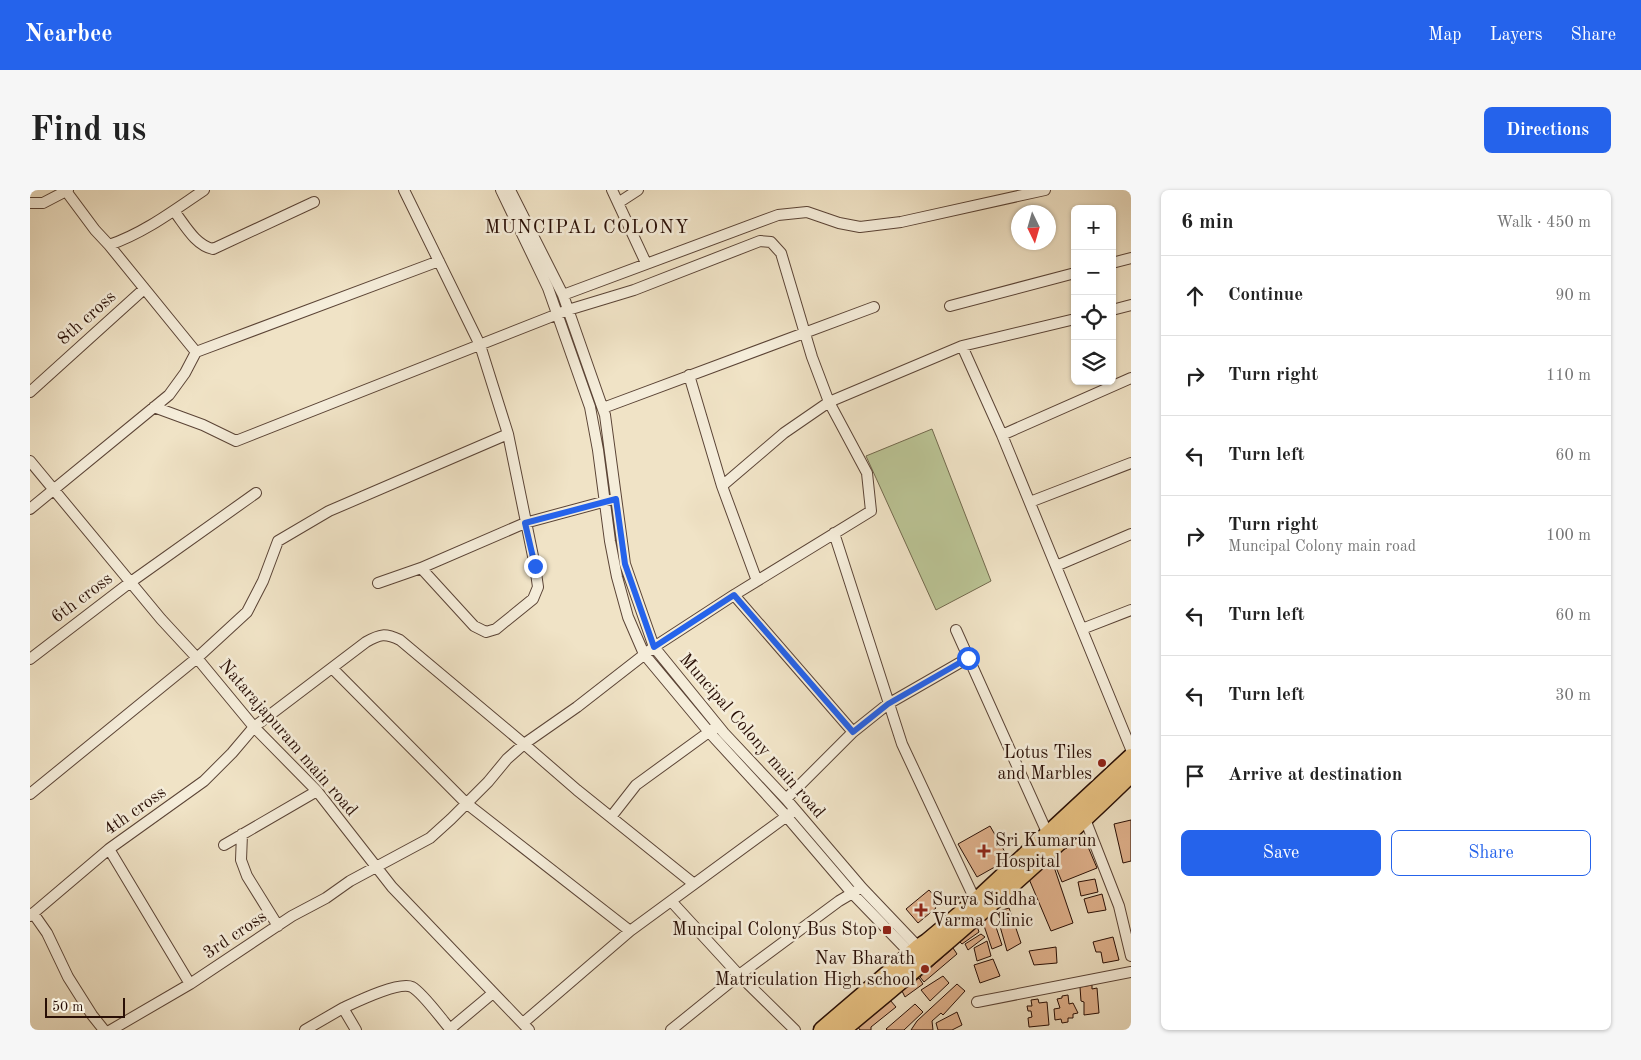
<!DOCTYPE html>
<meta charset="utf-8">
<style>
body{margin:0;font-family:"Old Standard TT",serif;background:#f6f6f6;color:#222}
.controls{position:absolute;right:15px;top:15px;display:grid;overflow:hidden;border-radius:8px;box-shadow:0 1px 4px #0004}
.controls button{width:45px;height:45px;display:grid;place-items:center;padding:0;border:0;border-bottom:1px solid #e0e0e0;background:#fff;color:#222;font:25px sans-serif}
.compass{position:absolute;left:981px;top:15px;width:45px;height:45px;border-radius:50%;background:#fff;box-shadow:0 1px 4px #0004;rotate:175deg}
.scale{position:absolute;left:15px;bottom:12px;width:80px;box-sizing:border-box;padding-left:5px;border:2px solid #290f06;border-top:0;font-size:14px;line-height:18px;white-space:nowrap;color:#290f06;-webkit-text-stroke:4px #f5edda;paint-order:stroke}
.stop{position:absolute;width:15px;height:15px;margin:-11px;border:4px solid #2563eb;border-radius:50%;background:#fff}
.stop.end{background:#2563eb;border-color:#fff;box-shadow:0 1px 5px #0008}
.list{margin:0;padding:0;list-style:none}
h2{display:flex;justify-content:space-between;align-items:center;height:65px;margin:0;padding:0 20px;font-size:21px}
h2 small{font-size:16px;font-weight:400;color:#767676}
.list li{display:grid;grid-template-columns:32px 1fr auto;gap:15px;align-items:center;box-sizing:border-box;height:80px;padding:0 20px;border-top:1px solid #e0e0e0}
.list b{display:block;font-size:19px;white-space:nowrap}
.list p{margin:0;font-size:16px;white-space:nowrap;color:#767676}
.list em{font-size:16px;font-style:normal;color:#767676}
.actions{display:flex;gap:10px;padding:15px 20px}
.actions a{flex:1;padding:11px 0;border:1px solid #2563eb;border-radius:8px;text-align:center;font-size:18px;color:#2563eb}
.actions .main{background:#2563eb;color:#fff}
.icon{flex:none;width:28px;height:28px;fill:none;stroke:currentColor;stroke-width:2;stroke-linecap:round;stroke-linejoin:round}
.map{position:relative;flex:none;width:1101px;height:840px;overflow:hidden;border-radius:8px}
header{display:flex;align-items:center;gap:30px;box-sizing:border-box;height:70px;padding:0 25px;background:#2563eb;color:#fff}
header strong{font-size:24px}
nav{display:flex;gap:28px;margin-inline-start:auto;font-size:18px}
.intro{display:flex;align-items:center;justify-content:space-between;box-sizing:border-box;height:120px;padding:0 30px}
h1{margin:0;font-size:35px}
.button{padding:12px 22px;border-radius:8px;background:#2563eb;color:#fff;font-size:18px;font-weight:700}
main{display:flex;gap:30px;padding:0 30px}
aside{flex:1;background:#fff;border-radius:8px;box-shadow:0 1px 4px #0004}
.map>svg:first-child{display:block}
.green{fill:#bac394;stroke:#72694d}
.building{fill:#e0b28d;stroke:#290f06}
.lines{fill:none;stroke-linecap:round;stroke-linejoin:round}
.minor-casing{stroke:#5b4436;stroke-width:12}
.primary-casing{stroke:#290f06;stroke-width:19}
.minor{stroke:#f5edda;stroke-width:10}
.primary{stroke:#e8c283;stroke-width:16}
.route{stroke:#2563eb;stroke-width:6}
.poi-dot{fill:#8f2418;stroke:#f5edda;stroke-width:2}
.labels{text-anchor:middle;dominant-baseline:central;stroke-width:5;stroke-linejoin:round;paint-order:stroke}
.street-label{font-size:18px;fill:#290f06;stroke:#f5edda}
.poi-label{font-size:18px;fill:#290f06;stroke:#f5edda;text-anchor:end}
.neighbourhood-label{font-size:19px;letter-spacing:1px;fill:#290f06;stroke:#f5edda}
</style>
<header>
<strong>Nearbee</strong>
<nav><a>Map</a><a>Layers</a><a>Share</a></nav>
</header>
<div class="intro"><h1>Find us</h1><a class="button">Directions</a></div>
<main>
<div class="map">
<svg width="1101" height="840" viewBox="0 0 1101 840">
<rect width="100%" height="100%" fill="#f0e3c6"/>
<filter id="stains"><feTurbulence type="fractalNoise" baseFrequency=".004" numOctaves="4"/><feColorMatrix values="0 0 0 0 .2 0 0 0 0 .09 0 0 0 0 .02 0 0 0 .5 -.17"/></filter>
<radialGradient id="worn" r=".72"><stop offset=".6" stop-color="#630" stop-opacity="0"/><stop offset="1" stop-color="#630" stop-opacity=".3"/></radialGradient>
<path class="green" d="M902,239L961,391L906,420L836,266Z"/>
<path class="building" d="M1101,630V671L1093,673L1084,634Z
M960,636L979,669L947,687L928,654Z
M1053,645L1067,678L1032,692L1021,665L1037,658L1035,652Z
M1022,671L1043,733L1021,741L999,689Z
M1065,689L1068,702L1051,706L1048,692Z
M899,700L907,709L902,713L906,718L888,733L876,719Z
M1072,704L1076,720L1058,723L1054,709Z
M979,718L991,753L977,761L966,722Z
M962,725L972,755L962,759L952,730Z
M947,736L949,742L932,754L928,750Z
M951,744L955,747L938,760L935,754Z
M1083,747L1089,770L1073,773L1071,762H1066L1063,752Z
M957,751L961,766L947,771L944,758Z
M1026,757L1027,773L1004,775L999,761Z
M923,758L927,764L894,792L890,787Z
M963,769L970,786L950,793L944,775Z
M913,786L919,793L900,811L891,800Z
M889,788L893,794L875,807L872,801Z
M927,794L935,801L913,825L911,823L902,831L903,840H881L887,831Z
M1062,795V799L1067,798L1069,823L1054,825V812L1051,811L1050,797Z
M1038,805L1039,814L1043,813L1048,823L1043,824V828H1038V832L1032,833L1031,829L1025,830L1024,819L1030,818L1027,809L1032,808V806Z
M1008,809L1009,813L1017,812L1019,835L999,837L998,828L1002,827L1001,821H998L997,816H1002L1001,810Z
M860,810L866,817L841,837V840H830L828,837Z
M885,814L893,822L874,840H857L856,839Z
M927,822L932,835L922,840H908L906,833Z"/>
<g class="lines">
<defs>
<path id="minor" d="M471,0L518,98L560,217L568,260L580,351L587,387L598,427L614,464L679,542L757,627L822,703L881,764
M480,0L533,105L575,225L595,374L624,457L694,543L756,609L832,698L892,761
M582,0L616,73
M36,1L65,40L79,55C114,43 143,21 174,0
M0,13H13L38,0
M588,13L608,0
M144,21C155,35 165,55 183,59L284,12
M79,55L166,162
M1082,73L1101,68
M533,105L748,25L777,22L809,33L830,37L871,32L1015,0
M920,116L1045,83
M1082,120L1101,115
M932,156L972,245L1101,559
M659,185L692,296L727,391
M0,202L114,99
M124,217L173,235L206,251L538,120L604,100L730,51L741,52L751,63L782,167L799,212L932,156L1045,129
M573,218L844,117
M972,245L1101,188
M0,271L131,429L167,468L224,537L287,601L362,697L499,840
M1000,312L1101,273
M0,319L139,205L155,183L166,162L409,71
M804,343L872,554L947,714
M1026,376L1101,344
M391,378L444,436L456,442L466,439L503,409L508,397L505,376L478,244
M348,393L391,378L495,333L580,310
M704,405L823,542L756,609
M1052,439L1101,420
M926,440L1020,649
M0,469L98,394L226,303
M302,478L436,613L600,741
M823,542L858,514L938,468
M0,604L167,468L217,422L233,391L248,351L299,321L478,244L450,155L374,0
M581,627L606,595L683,539
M1055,629L1089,716L1101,766
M212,644L211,670L217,686L248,736
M194,655L287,601
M79,659L160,794
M641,711L709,785L765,840
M3,723L17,743L38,787L62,825L74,840
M0,726L79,659L174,591L202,563L224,537L336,452C350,444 355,443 370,450L494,554L547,600L664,694
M947,812L1101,782
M313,818C326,812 369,791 382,797C393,803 412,830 421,840
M493,833L600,741L761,623
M420,839L463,803
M81,840L160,794L262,726L296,708L320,691L400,648L421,629L458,592L477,569L494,554L547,517L624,457L704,405L841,321L837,283L799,212L754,243L692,296
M275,840L313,818L326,840
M641,840L709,785L809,711L826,701"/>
<path id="primary" d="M792,840L888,758L897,752L946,711L1101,567
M812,840C911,758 1009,674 1101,584"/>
</defs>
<use href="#minor" class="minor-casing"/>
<use href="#primary" class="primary-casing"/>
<use href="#minor" class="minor"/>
<use href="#primary" class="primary"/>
</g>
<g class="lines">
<path class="route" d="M505,376L495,333L586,309L595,374L624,457L704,405L823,542L858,514L938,468"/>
</g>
<g class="poi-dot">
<circle cx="1072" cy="573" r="5"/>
<path d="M951.5 653.5h5v5h5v5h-5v5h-5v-5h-5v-5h5z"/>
<path d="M888.5 712.5h5v5h5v5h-5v5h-5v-5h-5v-5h5z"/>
<rect x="852" y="735" width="10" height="10" rx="2.5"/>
<circle cx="895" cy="779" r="5"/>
</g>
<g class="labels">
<g class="street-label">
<text transform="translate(57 128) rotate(-42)">8th cross</text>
<text transform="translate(52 408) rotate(-37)">6th cross</text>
<text transform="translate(722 546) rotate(49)">Muncipal Colony main road</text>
<text transform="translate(258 548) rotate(49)">Natarajapuram main road</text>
<text transform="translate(105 621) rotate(-35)">4th cross</text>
<text transform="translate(205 745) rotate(-34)">3rd cross</text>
</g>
<g class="poi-label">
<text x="1062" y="563">Lotus Tiles<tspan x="1062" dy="21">and Marbles</tspan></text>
<text x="965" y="651" text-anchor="start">Sri Kumarun<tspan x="965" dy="21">Hospital</tspan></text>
<text x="902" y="710" text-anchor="start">Surya Siddha<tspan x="902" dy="21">Varma Clinic</tspan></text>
<text x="847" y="740">Muncipal Colony Bus Stop</text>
<text x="885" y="769">Nav Bharath<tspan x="885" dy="21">Matriculation High school</tspan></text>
</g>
<g class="neighbourhood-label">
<text x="557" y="38">MUNCIPAL COLONY</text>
</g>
</g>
<rect width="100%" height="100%" filter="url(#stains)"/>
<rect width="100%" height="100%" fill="url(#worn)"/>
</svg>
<div class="controls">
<button>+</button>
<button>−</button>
<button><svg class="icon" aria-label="locate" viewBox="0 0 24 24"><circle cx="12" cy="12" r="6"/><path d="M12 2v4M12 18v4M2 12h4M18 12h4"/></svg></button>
<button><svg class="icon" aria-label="layers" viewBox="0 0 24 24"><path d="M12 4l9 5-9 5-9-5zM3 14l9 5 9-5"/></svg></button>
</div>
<svg class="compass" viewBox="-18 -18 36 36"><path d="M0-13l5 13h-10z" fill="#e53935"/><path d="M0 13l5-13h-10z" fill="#767676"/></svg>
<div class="scale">50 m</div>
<div class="stop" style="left:938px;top:468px"></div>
<div class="stop end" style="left:505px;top:376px"></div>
</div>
<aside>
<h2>6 min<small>Walk · 450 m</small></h2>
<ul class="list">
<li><svg class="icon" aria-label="ahead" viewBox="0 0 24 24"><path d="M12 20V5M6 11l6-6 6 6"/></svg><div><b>Continue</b></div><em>90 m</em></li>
<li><svg class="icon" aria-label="right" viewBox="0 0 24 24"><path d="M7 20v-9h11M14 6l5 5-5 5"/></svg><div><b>Turn right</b></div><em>110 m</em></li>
<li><svg class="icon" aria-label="left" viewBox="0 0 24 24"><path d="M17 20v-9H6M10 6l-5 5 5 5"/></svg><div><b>Turn left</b></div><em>60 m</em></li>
<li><svg class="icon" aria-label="right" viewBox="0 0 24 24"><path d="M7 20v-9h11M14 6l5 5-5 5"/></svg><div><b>Turn right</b><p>Muncipal Colony main road</p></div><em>100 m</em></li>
<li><svg class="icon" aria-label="left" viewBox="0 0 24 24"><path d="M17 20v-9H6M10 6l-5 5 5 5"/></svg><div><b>Turn left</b></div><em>60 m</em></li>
<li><svg class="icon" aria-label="left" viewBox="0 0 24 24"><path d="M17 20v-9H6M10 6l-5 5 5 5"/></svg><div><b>Turn left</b></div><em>30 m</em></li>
<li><svg class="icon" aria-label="arrive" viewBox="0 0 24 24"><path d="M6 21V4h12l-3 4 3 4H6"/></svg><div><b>Arrive at destination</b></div></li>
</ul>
<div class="actions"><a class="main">Save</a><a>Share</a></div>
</aside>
</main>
